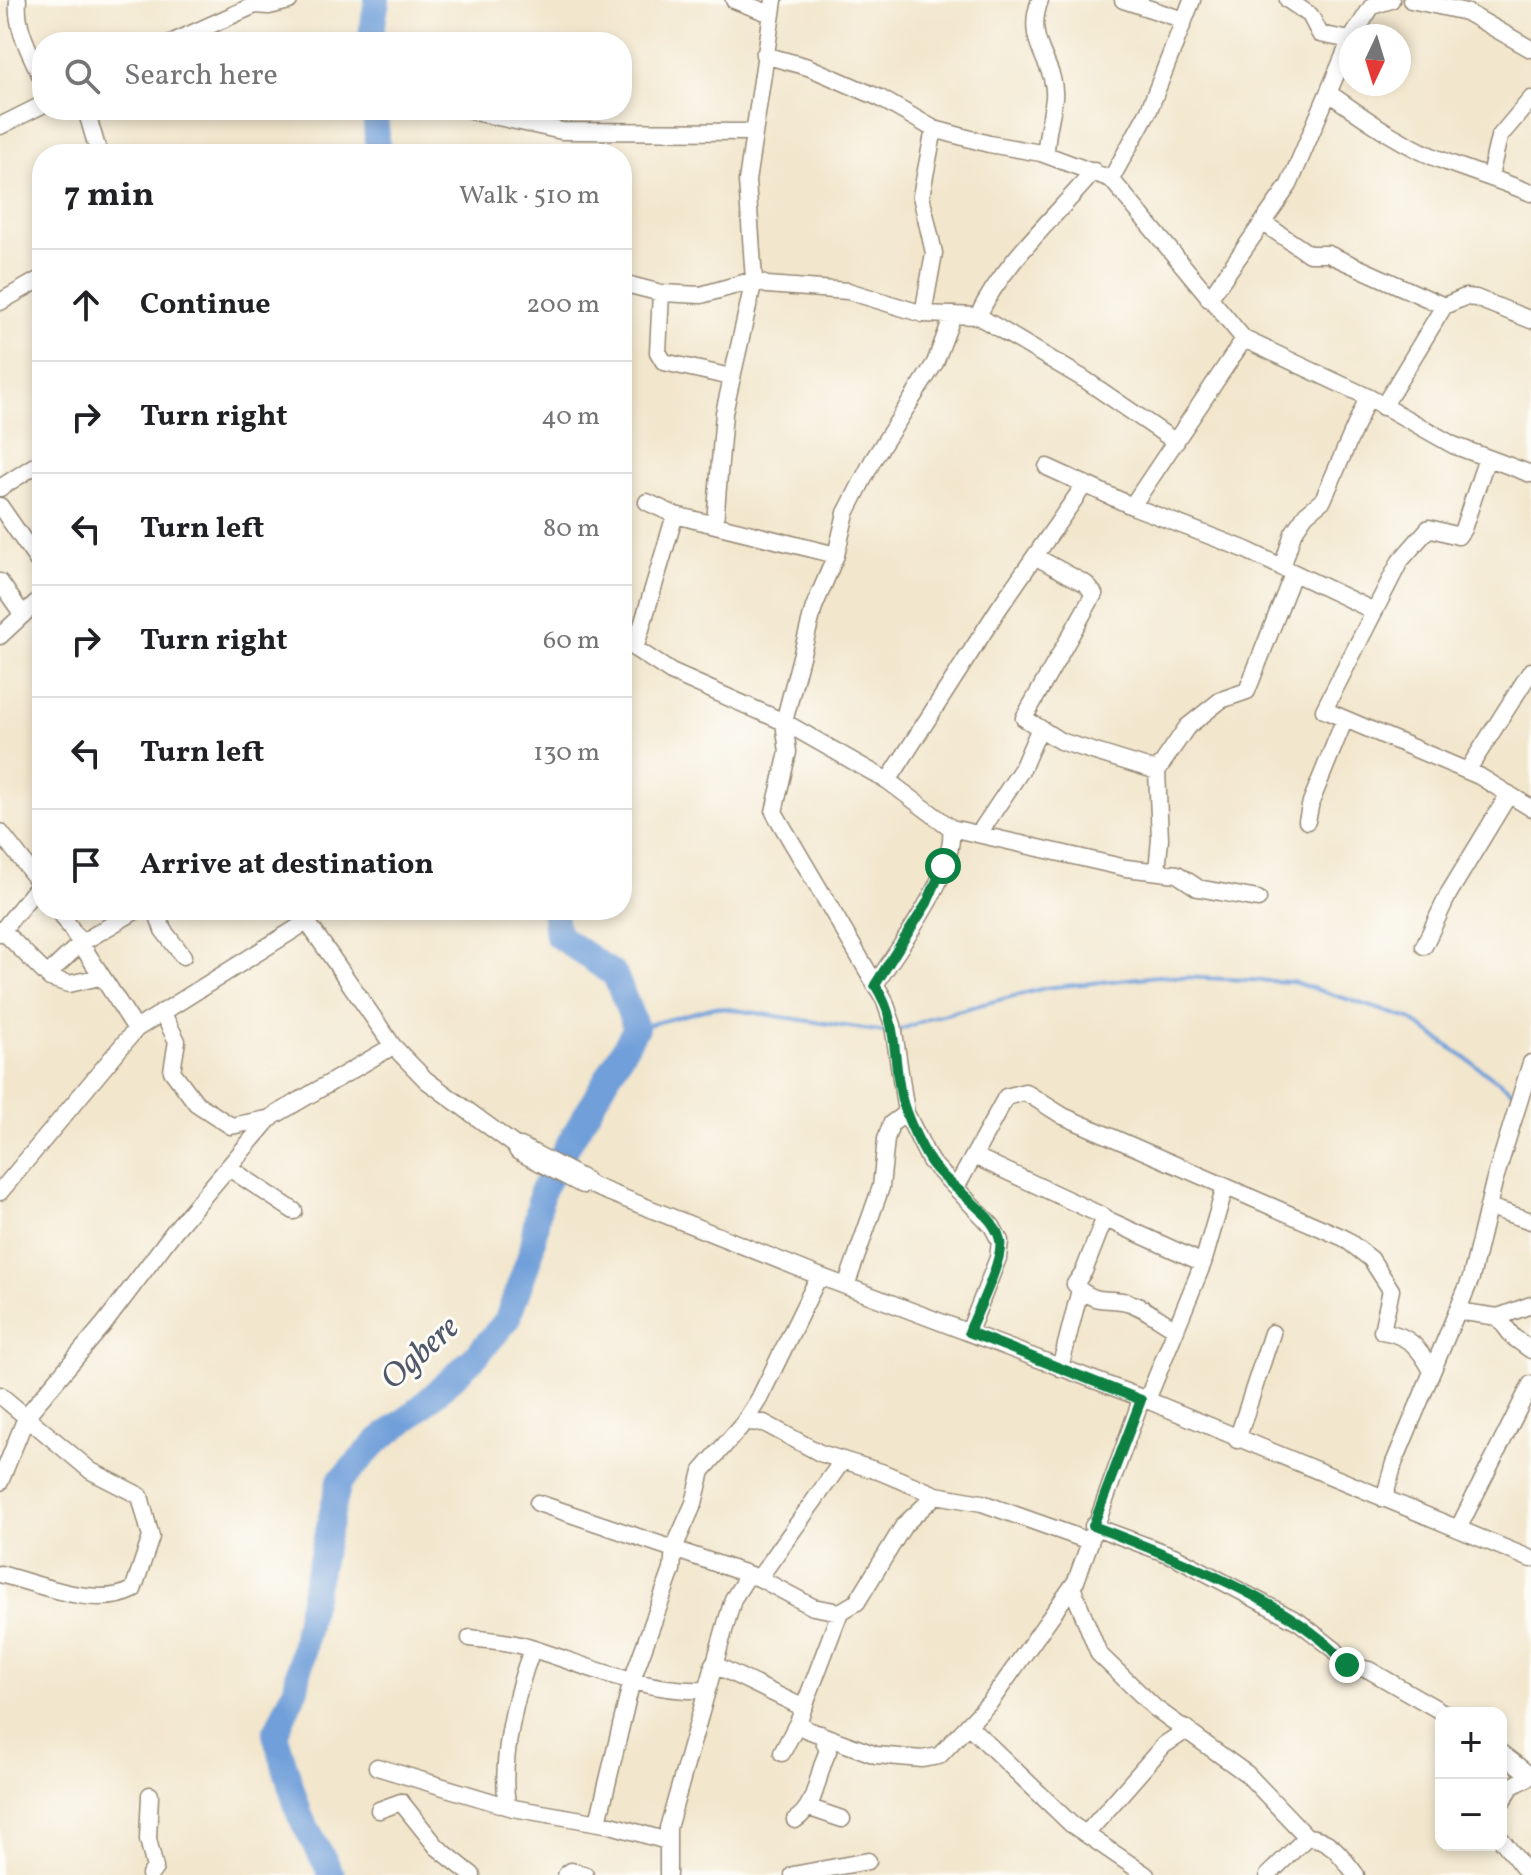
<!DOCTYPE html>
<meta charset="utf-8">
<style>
body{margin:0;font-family:Vollkorn,serif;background:#f6f6f6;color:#202124}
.controls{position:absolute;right:24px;bottom:24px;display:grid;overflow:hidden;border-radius:16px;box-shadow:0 4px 12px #0003}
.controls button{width:72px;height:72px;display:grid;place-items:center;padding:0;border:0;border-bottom:2px solid #e0e0e0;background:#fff;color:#202124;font:40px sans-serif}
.compass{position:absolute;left:1339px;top:24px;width:72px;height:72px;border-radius:50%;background:#fff;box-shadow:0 4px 12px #0003;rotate:184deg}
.stop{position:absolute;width:24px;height:24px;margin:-18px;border:6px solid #0b8043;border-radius:50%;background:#fff}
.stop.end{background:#0b8043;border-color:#fff;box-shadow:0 2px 8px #0008}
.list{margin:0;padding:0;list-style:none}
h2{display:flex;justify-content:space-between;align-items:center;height:104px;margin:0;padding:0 32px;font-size:34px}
h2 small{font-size:26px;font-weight:400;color:#757577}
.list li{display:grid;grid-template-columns:52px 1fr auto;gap:24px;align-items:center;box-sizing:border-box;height:112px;padding:0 32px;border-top:2px solid #e0e0e0}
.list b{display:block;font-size:30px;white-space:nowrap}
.list em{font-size:26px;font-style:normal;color:#757577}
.icon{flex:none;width:44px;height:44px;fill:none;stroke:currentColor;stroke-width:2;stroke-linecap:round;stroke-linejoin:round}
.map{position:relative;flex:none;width:1531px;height:1875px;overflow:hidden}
.search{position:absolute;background:#fff;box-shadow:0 4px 12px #0003;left:32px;top:32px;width:600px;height:88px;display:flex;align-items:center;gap:20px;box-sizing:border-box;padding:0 28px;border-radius:32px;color:#757577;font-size:30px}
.panel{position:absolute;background:#fff;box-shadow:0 4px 12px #0003;left:32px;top:144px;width:600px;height:776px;border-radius:32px}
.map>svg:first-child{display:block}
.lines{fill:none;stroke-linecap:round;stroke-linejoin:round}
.stream{stroke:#709fd9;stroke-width:4}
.river{stroke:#709fd9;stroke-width:26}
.minor-casing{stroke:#968875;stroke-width:19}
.tertiary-casing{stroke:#968875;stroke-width:25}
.minor{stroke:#fff;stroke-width:16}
.tertiary{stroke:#fff;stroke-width:22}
.route{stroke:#0b8043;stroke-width:10}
.labels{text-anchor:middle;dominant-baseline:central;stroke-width:6;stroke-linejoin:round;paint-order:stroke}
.water-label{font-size:34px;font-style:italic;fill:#505969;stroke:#fdfcf7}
</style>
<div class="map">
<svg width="1531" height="1875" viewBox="0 0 1531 1875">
<rect width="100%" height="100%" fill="#fdfcf7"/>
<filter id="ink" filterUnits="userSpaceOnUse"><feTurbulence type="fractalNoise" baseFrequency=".0125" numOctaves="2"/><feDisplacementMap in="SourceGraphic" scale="16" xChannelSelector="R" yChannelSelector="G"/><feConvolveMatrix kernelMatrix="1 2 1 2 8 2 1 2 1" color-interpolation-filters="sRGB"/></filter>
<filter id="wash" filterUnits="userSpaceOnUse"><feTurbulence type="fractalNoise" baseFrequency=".006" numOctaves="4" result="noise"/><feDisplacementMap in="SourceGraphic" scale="32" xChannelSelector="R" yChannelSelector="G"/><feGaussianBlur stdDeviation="1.8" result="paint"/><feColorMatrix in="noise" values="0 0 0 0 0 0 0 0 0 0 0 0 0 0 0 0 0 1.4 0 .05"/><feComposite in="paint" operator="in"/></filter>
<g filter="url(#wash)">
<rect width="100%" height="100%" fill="#f2e6cc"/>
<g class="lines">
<path class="stream" d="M636,1028L715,1007L891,1033
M899,1030L934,1017L1045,988L1158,976L1293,982L1410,1019L1518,1095"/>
<path class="river" d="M370,42L377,0
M375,110L378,154
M332,1875L300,1816L275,1734L296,1688L310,1608L339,1482L379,1440L411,1416L476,1356L507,1320L530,1256L542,1190L636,1028L615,975L557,935L554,910"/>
</g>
</g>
<g filter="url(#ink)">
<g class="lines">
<defs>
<path id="minor" d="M18,0C15,28 31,54 42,79
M734,0L771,14
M1040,0C1023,45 1057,62 1054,98C1052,117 1046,132 1046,154
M1123,0L1184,20
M1288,0L1310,15L1320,34L1350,40
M1411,0L1466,12L1531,49
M1353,36L1372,6L1391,0
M173,42L255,5L269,6L289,1
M764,55L808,67L880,98L934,129L989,144L1041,153L1111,179L1244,339L1368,397L1453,445L1531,474
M1330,94C1367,120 1406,148 1449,163C1476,173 1504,182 1531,193
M86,110L99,154
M475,112L562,131L753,132
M0,126L42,105
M1490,176L1499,137L1531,99
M1111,179L1149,110L1192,0
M1265,224L1309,254H1328L1444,306
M622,283L661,293L701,295L754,280L767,285L848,291L923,314L978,316L1084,379L1176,442
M661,293L658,352L664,362L731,377
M1209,299L1289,185L1351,39
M0,302L42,278
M923,314L934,253L921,196L934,129
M953,315L935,363L873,460L846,513L836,555L814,607L784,722L788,752L774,812L884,999L893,1025L906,1113L930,1161L992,1226L1000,1241L998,1258L969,1332
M978,316C1003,263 1056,216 1094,171
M1383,407L1444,306L1465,297L1476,298L1531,320
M1487,458L1463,529L1458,536L1429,528L1400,561L1324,710L1479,776L1531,808
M1047,467L1132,506L1244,549L1372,610
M0,488L42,461
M647,502L675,515L836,555
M0,506L42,567
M1132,506L1244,339
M715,523L724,413L754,280L747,181L774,0
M1036,557L1086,584L1094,594L1024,718L1060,741L1157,771
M1282,568L1293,533L1306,514L1323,500L1368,397
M0,582L23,615
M0,636L42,597
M622,640L671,672L784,722L888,781L951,828L1126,868L1177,874L1198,888L1258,899
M635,649L675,515
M1467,771L1531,671
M888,781L999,608L1085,484
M1307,821L1311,802L1344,721
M0,832L42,886
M980,832L1022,769L1039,730
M1157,871L1160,839L1157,771L1187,727L1221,700L1247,691L1293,574
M59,910L136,1029
M156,910L163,930L183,956
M299,910L393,1046L426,1080L520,1149
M2,930L50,978L69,984L100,977
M0,933L40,884
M1424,946L1449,893L1509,794
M47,975L81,943L137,910
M875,985C899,947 956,874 951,828
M162,1012L177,1041L172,1071L196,1103L231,1126L272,1118
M974,1156L1105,1217L1084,1271L1075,1284L1080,1290L1060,1368
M229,1168L294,1211
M583,1182L819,1276L1147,1400L1531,1559
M956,1188L1006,1097L1025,1092L1063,1116L1344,1238L1371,1259L1391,1290L1382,1331C1410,1336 1419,1347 1432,1371
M0,1192L136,1029L308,921
M1489,1207L1531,1221
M1106,1219L1203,1263
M846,1286L881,1187L886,1139L891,1124L906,1113
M1080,1290C1099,1303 1101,1298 1122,1301C1139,1303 1159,1320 1174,1328
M1457,1311L1498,1317L1531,1305
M1498,1317L1513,1337L1531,1350
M0,1395L91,1471L140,1496L151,1537L133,1590C96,1609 39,1584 0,1574
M1147,1400L1203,1263L1225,1187
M745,1422L764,1423L820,1453L881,1472L936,1495L982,1503L1089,1541
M1237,1440L1272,1333
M0,1482L27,1415L104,1324L175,1230L270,1118L393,1046
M1384,1499L1394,1463L1471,1278L1494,1182L1531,1063
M538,1503L759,1578L813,1607L840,1612L857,1602L904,1525L936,1495
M1093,1526L1176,1557L1299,1622L1335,1650L1347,1665L1369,1670L1444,1713
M1458,1529L1531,1384
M759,1578L843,1460
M1072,1587L1099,1654L1155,1708L1247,1774L1307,1837C1331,1838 1342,1857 1356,1875
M470,1638C486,1640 504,1641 520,1645C580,1662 641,1693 706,1690
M713,1664L802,1707
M799,1720L805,1729L876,1755L922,1759L939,1756L991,1701L1076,1581L1141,1400
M968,1725L1071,1824L1146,1875
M782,1753L799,1720L840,1612
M1501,1753L1531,1776
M377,1767L513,1808L611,1825L667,1841
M150,1795L148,1839L155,1868L150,1875
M1501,1803L1512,1786L1531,1776
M507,1804C500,1761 516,1691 532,1650
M810,1808L842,1819
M379,1810L401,1802L437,1847L472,1875
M795,1820C818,1805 816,1774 828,1751L821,1734
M598,1822L632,1680L672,1570L674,1548L694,1503L702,1471L743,1424L759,1399L819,1276
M1086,1834L1164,1745L1188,1729
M1501,1839L1529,1875
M566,1875L571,1871L585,1875
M668,1875V1828L733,1599L747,1577
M793,1875L868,1861
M1268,1875L1307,1837"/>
<path id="tertiary" d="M520,1149L583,1182"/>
</defs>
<use href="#minor" class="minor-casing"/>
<use href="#tertiary" class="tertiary-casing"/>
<use href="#minor" class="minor"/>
<use href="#tertiary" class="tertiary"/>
</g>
</g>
<g class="lines" filter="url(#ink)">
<path class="route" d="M943,866L927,903L875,985C897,1018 893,1053 900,1090C904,1114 916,1137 928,1158C944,1185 993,1210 1000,1240C1004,1259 977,1312 969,1332L1141,1400L1093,1526C1167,1554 1297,1604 1347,1665"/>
</g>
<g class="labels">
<g class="water-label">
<text transform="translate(421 1354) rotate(-42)">Ogbere</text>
</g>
</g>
</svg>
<div class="controls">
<button>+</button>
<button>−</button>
</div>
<svg class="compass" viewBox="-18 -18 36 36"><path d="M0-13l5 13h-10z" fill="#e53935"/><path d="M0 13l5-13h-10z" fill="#757577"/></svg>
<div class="stop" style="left:943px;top:866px"></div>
<div class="stop end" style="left:1347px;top:1665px"></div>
<div class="search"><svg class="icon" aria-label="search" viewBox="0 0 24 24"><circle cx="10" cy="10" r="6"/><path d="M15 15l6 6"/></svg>Search here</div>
<section class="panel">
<h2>7 min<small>Walk · 510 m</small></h2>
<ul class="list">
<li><svg class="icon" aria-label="ahead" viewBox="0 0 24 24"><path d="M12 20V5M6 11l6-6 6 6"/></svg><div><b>Continue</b></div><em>200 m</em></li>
<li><svg class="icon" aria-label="right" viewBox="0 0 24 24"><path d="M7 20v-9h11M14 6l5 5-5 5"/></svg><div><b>Turn right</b></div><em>40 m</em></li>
<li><svg class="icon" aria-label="left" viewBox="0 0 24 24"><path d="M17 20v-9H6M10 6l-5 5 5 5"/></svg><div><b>Turn left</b></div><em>80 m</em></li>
<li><svg class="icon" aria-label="right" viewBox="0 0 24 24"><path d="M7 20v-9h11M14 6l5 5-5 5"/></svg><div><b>Turn right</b></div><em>60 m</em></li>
<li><svg class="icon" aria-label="left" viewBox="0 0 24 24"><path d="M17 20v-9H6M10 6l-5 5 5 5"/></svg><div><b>Turn left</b></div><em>130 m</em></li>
<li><svg class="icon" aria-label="arrive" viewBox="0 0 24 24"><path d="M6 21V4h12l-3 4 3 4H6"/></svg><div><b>Arrive at destination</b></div></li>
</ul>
</section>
</div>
